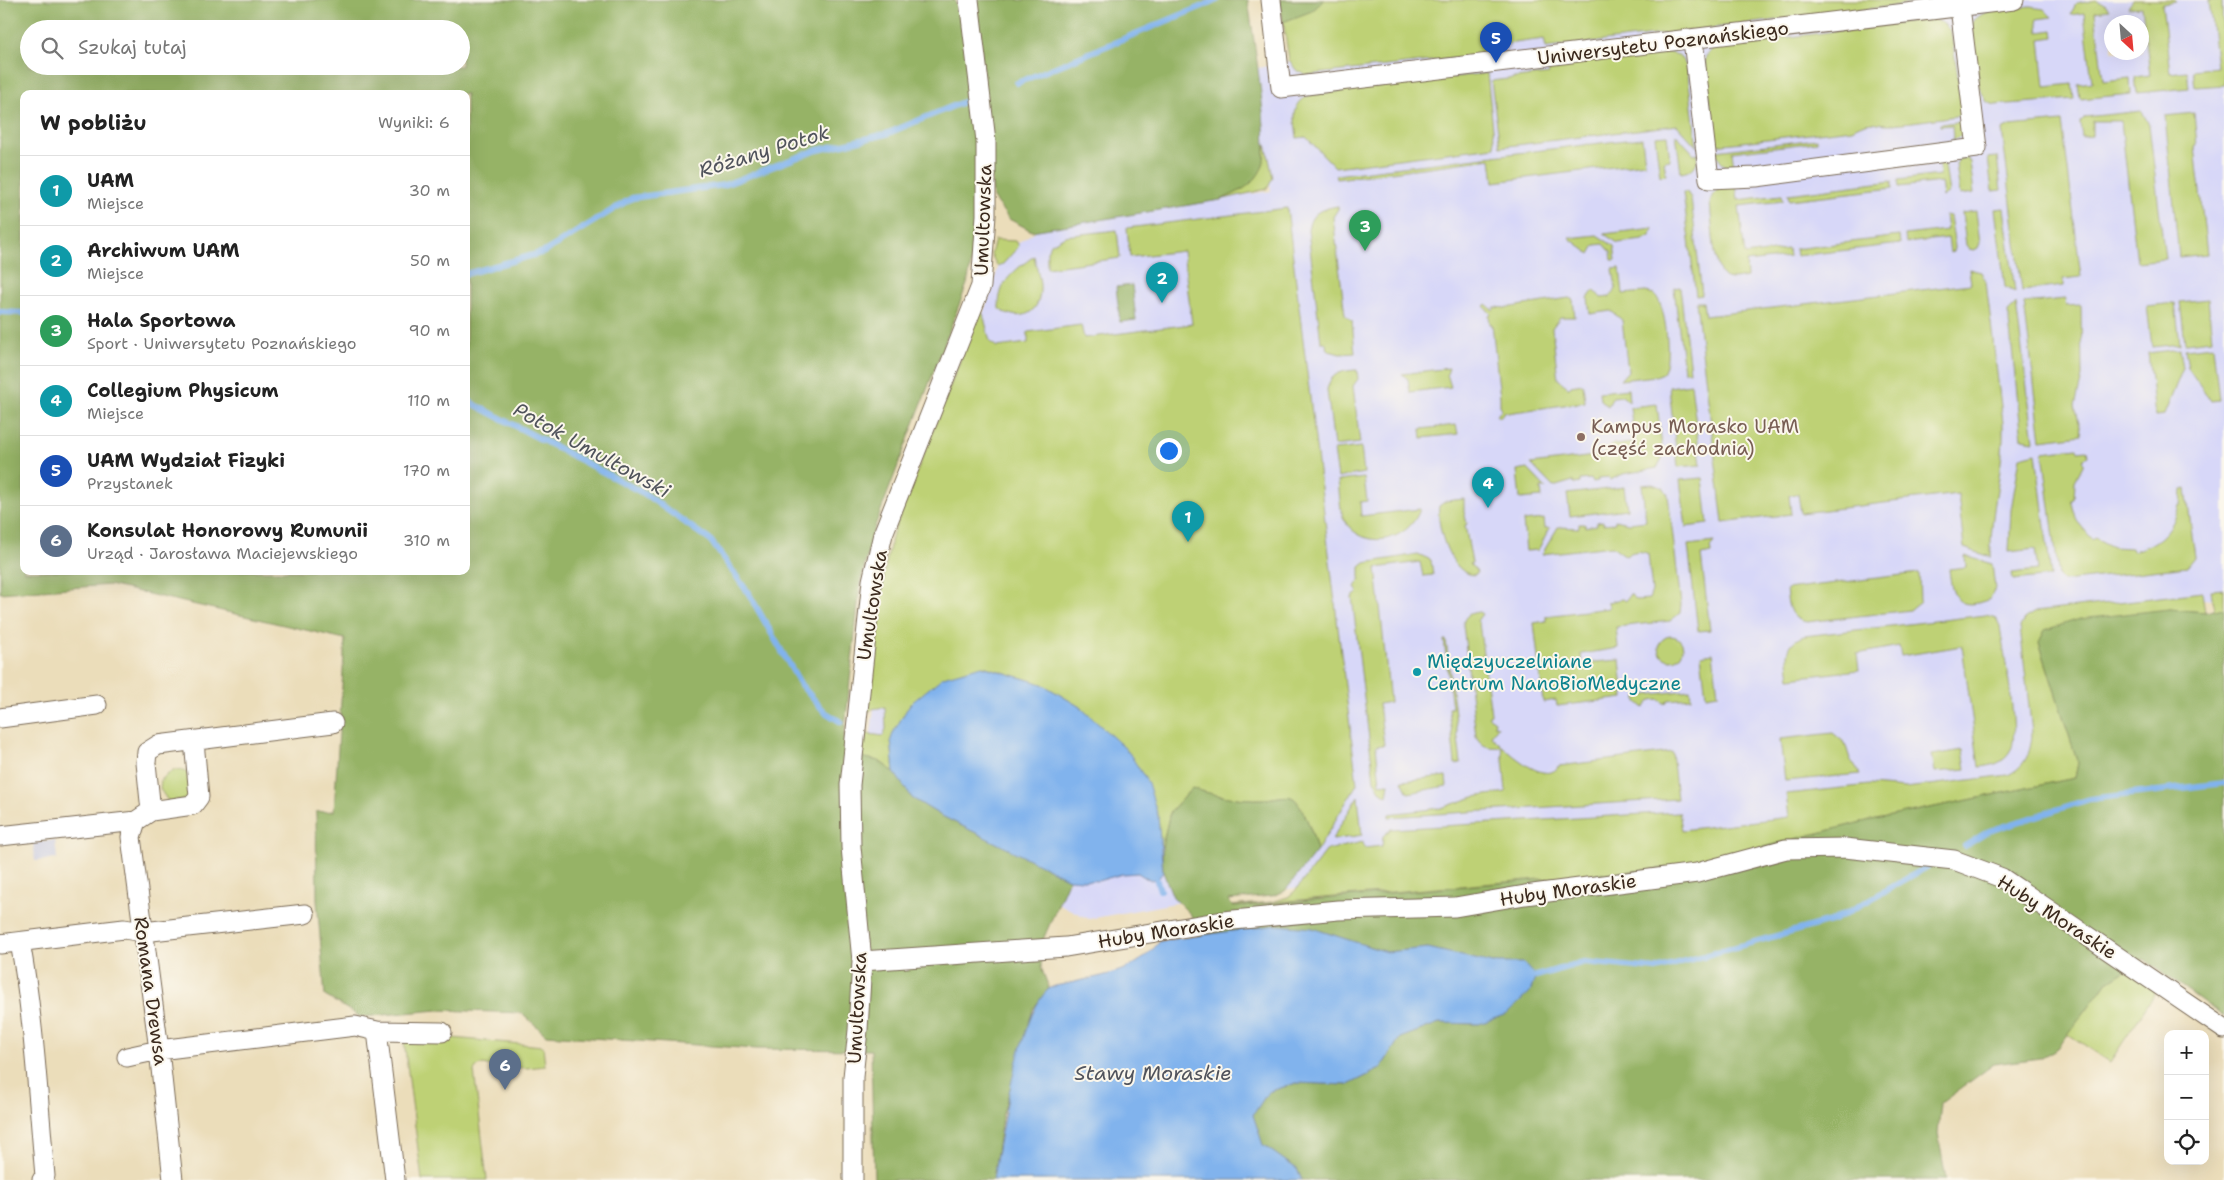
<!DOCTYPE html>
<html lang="pl">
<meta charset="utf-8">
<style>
body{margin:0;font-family:"Shantell Sans",sans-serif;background:#f6f6f6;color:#222}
.controls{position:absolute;right:15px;bottom:15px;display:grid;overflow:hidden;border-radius:10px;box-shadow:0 5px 20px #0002}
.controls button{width:45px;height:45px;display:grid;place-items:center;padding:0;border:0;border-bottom:1px solid #e0e0e0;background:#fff;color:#222;font:25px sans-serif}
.compass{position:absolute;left:2104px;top:15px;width:45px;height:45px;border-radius:50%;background:#fff;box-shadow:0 5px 20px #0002;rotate:154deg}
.you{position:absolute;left:1168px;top:450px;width:18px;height:18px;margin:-12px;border:4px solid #fff;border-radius:50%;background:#1a73e8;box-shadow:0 0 0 8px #1a73e833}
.badge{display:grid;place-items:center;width:32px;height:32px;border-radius:50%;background:#b45309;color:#fff;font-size:16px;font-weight:700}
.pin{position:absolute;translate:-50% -41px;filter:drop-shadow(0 1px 2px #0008)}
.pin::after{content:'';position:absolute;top:26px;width:18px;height:15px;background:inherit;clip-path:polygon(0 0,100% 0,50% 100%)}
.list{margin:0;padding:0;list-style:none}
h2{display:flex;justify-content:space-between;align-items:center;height:65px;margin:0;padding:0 20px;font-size:21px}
h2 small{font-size:16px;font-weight:400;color:#767676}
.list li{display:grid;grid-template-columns:32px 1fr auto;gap:15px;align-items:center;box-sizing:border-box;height:70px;padding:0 20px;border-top:1px solid #e0e0e0}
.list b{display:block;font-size:19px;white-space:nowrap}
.list p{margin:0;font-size:16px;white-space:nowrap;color:#767676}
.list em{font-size:16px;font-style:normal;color:#767676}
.icon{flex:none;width:28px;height:28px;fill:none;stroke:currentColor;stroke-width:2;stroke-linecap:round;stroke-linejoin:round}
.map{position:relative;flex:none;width:2224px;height:1180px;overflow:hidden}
.search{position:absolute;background:#fff;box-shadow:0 5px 20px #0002;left:20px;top:20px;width:450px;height:55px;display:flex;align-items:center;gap:12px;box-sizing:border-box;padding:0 18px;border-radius:28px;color:#767676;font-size:19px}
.panel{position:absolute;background:#fff;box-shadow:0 5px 20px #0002;left:20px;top:90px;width:450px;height:485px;border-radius:10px}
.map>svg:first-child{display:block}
.built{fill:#d7d7f8;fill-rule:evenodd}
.industrial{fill:#bfc2dd}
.green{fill:#bed175;stroke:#7c7e4a}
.forest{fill:#96b366;stroke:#686e42;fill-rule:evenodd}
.water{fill:#81b3ed;stroke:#5e6e86}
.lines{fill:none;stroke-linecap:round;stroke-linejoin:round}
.stream{stroke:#81b3ed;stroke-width:6}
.street-casing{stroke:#796955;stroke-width:21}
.street{stroke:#fff;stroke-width:19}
.education-dot{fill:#8d6e63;stroke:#fbf7ec;stroke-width:2}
.culture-dot{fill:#0f9aa8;stroke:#fbf7ec;stroke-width:2}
.labels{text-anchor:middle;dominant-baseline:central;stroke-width:4;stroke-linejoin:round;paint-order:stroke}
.street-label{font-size:19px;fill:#3b2a1e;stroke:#fbf7ec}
.education-label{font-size:19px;fill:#785e54;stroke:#fbf7ec;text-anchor:start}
.culture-label{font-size:19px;fill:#0d838f;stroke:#fbf7ec;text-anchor:start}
.water-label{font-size:20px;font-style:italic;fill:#50535c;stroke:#fbf7ec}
</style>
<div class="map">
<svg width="2224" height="1180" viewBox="0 0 2224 1180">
<rect width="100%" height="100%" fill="#fbf7ec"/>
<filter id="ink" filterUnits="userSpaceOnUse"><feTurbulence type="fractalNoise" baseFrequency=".02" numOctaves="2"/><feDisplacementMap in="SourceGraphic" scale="10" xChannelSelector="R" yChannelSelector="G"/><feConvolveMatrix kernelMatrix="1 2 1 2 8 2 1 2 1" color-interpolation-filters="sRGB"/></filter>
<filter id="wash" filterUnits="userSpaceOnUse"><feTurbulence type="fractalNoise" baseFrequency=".0096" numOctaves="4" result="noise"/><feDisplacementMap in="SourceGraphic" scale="20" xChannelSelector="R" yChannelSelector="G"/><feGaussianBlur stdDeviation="1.12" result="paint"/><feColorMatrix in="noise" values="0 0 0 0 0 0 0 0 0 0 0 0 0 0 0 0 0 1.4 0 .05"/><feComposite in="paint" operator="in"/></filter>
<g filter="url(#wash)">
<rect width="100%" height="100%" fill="#ebddba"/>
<path class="built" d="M1457,0H2224V597L2035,619L2050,773L1966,792L1319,886L1213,896L1089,919L862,804L879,668L976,336L1003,253L1046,224L1271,191L1249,70L1350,48ZM2112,22H2142V52H2112Z"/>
<path class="industrial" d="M55,840L57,859L35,861L33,843Z"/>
<path class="green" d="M1280,0H1942L1546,48L1544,39L1485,47V55L1306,75L1296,70L1289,60Z
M2096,0L2106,6L2109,10L2095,12L2103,81L2130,78L2131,94L2080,99L2078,84L2092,82L2084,13L2070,15L2076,4Z
M2132,0H2174L2176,2L2162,4L2170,73L2187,71L2189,88L2137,93L2135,77L2150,75L2142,7L2128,8Z
M2209,0H2222L2224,85L2195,87L2193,70L2217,67Z
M2031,7L2044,9L2052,17L2037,19L2039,32L2053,30L2054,37L2040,39L2045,87L2072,84L2074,99L1995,105L1987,102L1979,87L1972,24C1981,6 2013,9 2031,7Z
M1928,19C1939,20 1945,23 1951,32L1964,115C1940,118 1917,122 1893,124C1874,125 1873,117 1852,129L1716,145L1705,62L1706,56L1714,47Z
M1667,52L1679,55L1687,67L1697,147L1677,125L1500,147L1491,81L1549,74L1548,66Z
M1487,73L1495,147L1335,167L1306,137L1297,138C1295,119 1290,104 1310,95Z
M2142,111L2149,125L2165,259L2137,262L2121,121H2092V136L2082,137L2080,122L2085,117Z
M2194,113L2197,146L2195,147L2207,254L2179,257L2165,116Z
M1964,121V134L1953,140L1952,125L1940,126V124Z
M2062,121L2081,277L2063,279V286L2022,291L2002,130L2010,126Z
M1676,134L1694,154L1698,153C1698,166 1693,171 1681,173Z
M1667,135L1670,160L1664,161L1666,175L1660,176L1655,136Z
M1642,138L1645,163L1494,182L1491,159L1337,179L1336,175Z
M1817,139V142L1732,152L1734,167C1723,167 1719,162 1716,151Z
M1266,144L1273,178L1267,189L1220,200C1253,185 1260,181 1266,144Z
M1997,157L2001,190L1992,191L1988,158Z
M1967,158L1970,162L1974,193L1960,195L1956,164L1959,159Z
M1938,160L1945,165L1949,193L1943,197L1941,182L1899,187L1898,180L1940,175Z
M1892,181L1893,188L1789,200L1788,194Z
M1736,185L1738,200L1782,195L1783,201L1739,206L1745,255L1788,249L1789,257L1746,262L1747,277C1740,278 1731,281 1724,277C1713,269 1712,218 1710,204C1712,188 1722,187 1736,185Z
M1683,192H1687L1691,198L1702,295L1696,296Z
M1338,206V209L1333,217L1345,315L1352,321L1355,353L1340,354L1329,351L1325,342H1321L1308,230C1311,212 1321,209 1338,206Z
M1287,208L1357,784L1317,851C1315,840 1302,800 1291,797C1283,795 1272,799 1264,799C1239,800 1215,796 1192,788L1170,812L1162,847L1145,815L1080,707L1042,684L983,666L910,704L891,739L894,772L879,761L859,757L862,733L883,736L886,729L885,707L872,709L863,717L881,586L893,533L979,312L983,313L990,342L997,347L1028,343V332L1081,325L1084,338L1192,324L1183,251L1130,257L1127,228Z
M2004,208L2015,292L2005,287L1995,209Z
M1976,211L1980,243L1978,248L1974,250L1969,249L1966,245L1962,213Z
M1945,215L1950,216L1955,247L1954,251L1950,253L1948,238L1906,243L1905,235L1947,230Z
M1653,228L1650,236L1643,240L1618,243L1604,234Z
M1117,230L1120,258L1047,268V251L1051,244L1065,236Z
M1597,235L1614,246L1616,260H1612L1611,252L1604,244L1595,245L1590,254L1569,238Z
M1899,236L1900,244L1796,256L1795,249Z
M995,240L1016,241L1019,246L1003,264L997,266L991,254Z
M1034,256C1036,267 1041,279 1040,291C1039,316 1018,322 999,309C998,281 1014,271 1034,256Z
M1620,268L1623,294L1646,292L1654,294C1666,303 1672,361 1663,373L1656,376L1620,380L1628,371L1622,320L1611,311L1590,314L1588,298L1594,290L1601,298L1610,297L1616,289L1613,269Z
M1969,269L1981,272L1986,282L2003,423C2005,468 1989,511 1991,557L1964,548L1958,494L1801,513L1798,494L1789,495L1791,514L1723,523L1696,302H1703L1705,316L1971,284Z
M1680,287L1690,371H1684L1674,288Z
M1569,298L1573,300L1575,317H1560L1552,328L1558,379L1569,388L1570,386L1583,384L1585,402L1507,413L1505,411L1499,418L1497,416L1502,408L1500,406V397L1492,324H1490L1489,315L1491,314L1484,306L1486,304L1493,310L1495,307L1505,308Z
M2065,299L2066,306L2081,305L2082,377L2075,406L2082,435L2041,440L2024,303Z
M2208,299L2212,340L2185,343L2180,302Z
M2175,303L2180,344L2152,347L2147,306Z
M2016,304L2034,441L2022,439L2008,312Z
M2213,346L2219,400L2211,401L2188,368L2185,349Z
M2180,349L2183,368L2164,415L2155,416L2148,353Z
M1449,368L1447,374L1451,387L1410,392L1408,379L1402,374Z
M1357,370L1358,379L1353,386L1360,443L1334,446L1327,390C1330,373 1341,371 1357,370Z
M1691,384L1701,465L1678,467L1669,387Z
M1628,389L1629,402L1622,396L1613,397L1608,406L1600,400L1599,392Z
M1657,404L1663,456L1657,468L1623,474L1610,480L1609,477L1598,478V481L1592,482L1591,479L1580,480V483L1574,484L1573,481L1553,487L1531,464L1602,455L1613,443L1616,445L1631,443L1634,439L1630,407Z
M1456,425L1458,434L1422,438L1421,429Z
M1361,447L1364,473L1338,478L1334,450Z
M2077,448L2078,451L2087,450L2088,455L2082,461L2084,463L2075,481L2074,499L2071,500L2077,521L2093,540L2095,538L2113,547L2131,548L2132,551C2158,545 2173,531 2179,505H2181L2182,490L2186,489L2195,557L2187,567L2064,581L2059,577L2043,452Z
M2036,453L2051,576L2013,580L2012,573L2038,570L2035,549L2009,552L2011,510L2020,457Z
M1528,469L1546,488H1541L1542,497L1520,499L1517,471Z
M1364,478L1367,501L1360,502L1361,516L1420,509C1410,540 1367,552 1346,523C1339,512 1340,494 1338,481Z
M1703,478L1708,524L1686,527L1680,480Z
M1652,484L1664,488L1668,495L1681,604L1680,613L1670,621L1616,627L1618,648L1581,654L1582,663L1620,660L1624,698L1557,706L1556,700L1543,702L1534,623L1546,621V616L1609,608L1608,602L1622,599L1625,601L1630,594L1637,600L1649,599L1652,591L1648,554C1642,550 1631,551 1626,556L1612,546L1542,554L1558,527L1579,528V524H1585V527L1597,525V522L1603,521V524L1615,523V520L1629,523L1646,521L1642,485Z
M1624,487L1627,509L1570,516L1567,494Z
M1464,499V511L1467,524L1465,525L1472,563L1470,564L1477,572L1475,575C1450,575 1436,526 1439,506L1446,501Z
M1544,519L1545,528H1550L1538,550L1526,551L1523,521Z
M1714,542L1711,546L1712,553L1701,555L1710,630L1698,631L1688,545Z
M1418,554L1431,560L1433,575L1423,576L1420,562L1376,568L1390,702L1379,704L1384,745L1376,746L1380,784L1389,783L1387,796L1381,792L1374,780L1352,597L1358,593L1355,587L1360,579V567L1365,563Z
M1965,556L1992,564L1995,588L1990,599C1957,612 1952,598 1949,569L1966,567Z
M1919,573L1920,602L1910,610L1807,622C1788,619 1788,605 1786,589Z
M2224,589V608L2214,611L2211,590Z
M2202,592L2205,612L2169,609L2039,642L2078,763L2075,778L1862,822L1689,866L1231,906L1272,902L1288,897L1295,891L1327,850L1363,842L1364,848L1382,846L1383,836L1391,829L1679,812L1682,830L1789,817L1786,794L1870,785L1906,788L2008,775C2026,766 2031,752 2032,733L2020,627L2025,618L2035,612Z
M1479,612L1482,614L1477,621L1479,623L1491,714L1488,716L1495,721L1494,725L1498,726L1491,736C1505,748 1544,788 1559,766L1672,752L1677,799L1389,817V814L1441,808L1474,797L1506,792L1502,747C1490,748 1482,748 1476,736L1463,624C1465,615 1470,613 1479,612Z
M1986,615L1996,618L2000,626C2003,651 2020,731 2011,750C2005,763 1992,766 1979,767L1962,646L1901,656L1899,646L1857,654L1859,670L1790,678C1788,659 1783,643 1804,636Z
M1659 648a12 12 0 1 1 24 0a12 12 0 1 1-24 0Z
M1444,640H1446L1461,763L1455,764L1449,708H1452Z
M1713,653L1718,694L1706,696L1701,655Z
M1690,690L1691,698L1668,700L1665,704L1658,699L1651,700L1644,708L1637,702V696Z
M1833,733L1845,743L1850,759L1860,774L1785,781L1780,739Z
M1963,750L1966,769L1935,772L1932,755Z
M173,770C195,769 192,783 189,799L168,801L160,789L161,780Z
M1446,776L1447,786L1408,793L1402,781Z
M1358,796L1362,835L1333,840L1332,839Z
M2126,970L2156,992L2110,1062L2068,1034L2106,983Z
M452,1038L543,1046L545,1066L527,1068L479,1065L474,1071L487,1180H422L404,1041Z"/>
<path class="forest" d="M0,0H955C979,94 988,189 967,284L872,534L860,585L844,737L861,757L879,761L894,772L912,798L940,815L1069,879L1042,942L1041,967L1049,988L1033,1009L1002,1117L993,1180H874L871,1050L757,1049L546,1035L522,1013L438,1010L361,1017L325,996L317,900L316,812L334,811L345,639L109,585L0,593ZM29,29H461V66H29ZM24,94H466V571H24Z
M977,0H1248C1252,30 1272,147 1262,168C1254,186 1237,193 1220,200L1032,231L1009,219L993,198Z
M1280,0H1324L1312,11L1283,22Z
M1132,285L1136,320L1120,322L1116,287Z
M2224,608V1017L2144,959L2106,983L2058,1048L2040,1058L1994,1064L1941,1103L1938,1133L1946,1180H1302L1297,1169L1263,1145L1253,1115L1268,1092L1296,1083L1348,1085L1380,1069L1400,1038L1439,1023L1479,1024L1524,963H1492L1428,948L1386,952L1312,928L1276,925L1198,935L1191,915L1173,897L1163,872L1162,847L1170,812L1192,788C1215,796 1239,800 1264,799C1272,799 1283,795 1291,797C1302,800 1315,840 1317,851L1285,891L1272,896L1228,900L1233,907L1689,866L1862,822L2075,778L2078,763L2039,642L2045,630L2080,619L2169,609L2205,612Z"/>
<path class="water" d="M982,666L1042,684L1080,707L1128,751L1148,783L1158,816L1163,872L1158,879L1149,880L1138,873L1122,874L1098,881L1069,879L940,815L912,798L894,772L891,739L894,731L910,704L943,677Z
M1276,925L1312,928L1386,952L1428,948L1492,963H1524L1536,976L1530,992L1507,1014L1479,1024L1439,1023L1400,1038L1380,1069L1348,1085L1296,1083L1268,1092L1253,1115L1263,1145L1297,1169L1302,1180H993C999,1142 1020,1011 1049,989C1053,985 1064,985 1070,983C1108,974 1135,973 1160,941Z"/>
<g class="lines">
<path class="stream" d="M1017,83L1217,0
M466,274L544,252L632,198L724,185L814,151L886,134L963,102
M0,312L24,313
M466,400L645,494L711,541L749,594L801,685L825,712L841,722
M1965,846L1989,831L2090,799L2224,783
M1154,872L1160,890
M1536,976L1584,962L1656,969L1834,920L1927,867"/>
</g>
</g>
<g filter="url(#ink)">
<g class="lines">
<defs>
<path id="street" d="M1271,0L1281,88L2014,0
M1693,40L1709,179L1756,177L1977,148L1960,7
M0,718L97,705
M151,811L193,805L199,797L194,741
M0,836L136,821
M20,942C34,1019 38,1098 45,1176L42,1180
M0,944L124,929L143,932L305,914
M862,961L1066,947L1223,921L1338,910L1455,907L1525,895L1697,873L1786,849L1845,848L1954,860L2002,878L2224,1029
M377,1031L395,1180
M127,1057L159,1050L355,1026L377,1031L442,1032
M173,1180L159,1050L131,837L136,821L151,811L146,763L147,752L158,745L333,723
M853,1180V1077L858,1030L862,961L851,847L850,785L872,581L883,534L981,286L986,215V141L969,0"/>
</defs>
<use href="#street" class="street-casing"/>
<use href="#street" class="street"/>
</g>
</g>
<circle class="education-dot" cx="1581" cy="437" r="5"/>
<circle class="culture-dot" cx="1417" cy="672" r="5"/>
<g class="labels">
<g class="street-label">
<text transform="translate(1663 43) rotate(-7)">Uniwersytetu Poznańskiego</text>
<text transform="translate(983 220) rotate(-88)">Umultowska</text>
<text transform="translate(872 605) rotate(-81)">Umultowska</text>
<text transform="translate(1568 890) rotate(-8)">Huby Moraskie</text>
<text transform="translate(2057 917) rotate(33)">Huby Moraskie</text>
<text transform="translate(1166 931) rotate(-9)">Huby Moraskie</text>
<text transform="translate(151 991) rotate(82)">Romana Drewsa</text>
<text transform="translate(857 1008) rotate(-87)">Umultowska</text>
</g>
<g class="education-label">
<text x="1591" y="426">Kampus Morasko UAM<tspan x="1591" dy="22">(część zachodnia)</tspan></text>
</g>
<g class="culture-label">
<text x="1427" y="661">Międzyuczelniane<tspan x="1427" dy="22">Centrum NanoBioMedyczne</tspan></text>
</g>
<g class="water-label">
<text transform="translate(764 151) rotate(-17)">Różany Potok</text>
<text transform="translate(592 450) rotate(29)">Potok Umultowski</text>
<text x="1153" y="1073">Stawy Moraskie</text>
</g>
</g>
</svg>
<div class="controls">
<button>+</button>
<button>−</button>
<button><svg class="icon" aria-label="locate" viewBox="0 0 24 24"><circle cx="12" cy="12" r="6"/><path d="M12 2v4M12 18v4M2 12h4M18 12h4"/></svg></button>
</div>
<svg class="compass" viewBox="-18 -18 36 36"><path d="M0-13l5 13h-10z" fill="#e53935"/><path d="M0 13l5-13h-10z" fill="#767676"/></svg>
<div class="you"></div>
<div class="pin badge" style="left:1188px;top:542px;background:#0f9aa8">1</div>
<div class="pin badge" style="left:1162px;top:303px;background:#0f9aa8">2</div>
<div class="pin badge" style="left:1365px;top:251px;background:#2e9e5b">3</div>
<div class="pin badge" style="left:1488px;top:508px;background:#0f9aa8">4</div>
<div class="pin badge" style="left:1496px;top:63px;background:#1a4fb4">5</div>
<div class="pin badge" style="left:505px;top:1090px;background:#5c6f8a">6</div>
<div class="search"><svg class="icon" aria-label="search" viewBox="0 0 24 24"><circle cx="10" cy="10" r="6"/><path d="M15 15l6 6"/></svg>Szukaj tutaj</div>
<section class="panel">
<h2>W pobliżu<small>Wyniki: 6</small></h2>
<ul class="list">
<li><span class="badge" style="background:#0f9aa8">1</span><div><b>UAM</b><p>Miejsce</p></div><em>30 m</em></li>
<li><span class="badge" style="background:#0f9aa8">2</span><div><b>Archiwum UAM</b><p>Miejsce</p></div><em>50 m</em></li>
<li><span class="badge" style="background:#2e9e5b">3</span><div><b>Hala Sportowa</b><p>Sport · Uniwersytetu Poznańskiego</p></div><em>90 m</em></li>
<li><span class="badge" style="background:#0f9aa8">4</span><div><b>Collegium Physicum</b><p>Miejsce</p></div><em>110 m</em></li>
<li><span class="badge" style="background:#1a4fb4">5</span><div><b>UAM Wydział Fizyki</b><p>Przystanek</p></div><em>170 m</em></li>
<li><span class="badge" style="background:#5c6f8a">6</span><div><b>Konsulat Honorowy Rumunii</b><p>Urząd · Jarosława Maciejewskiego</p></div><em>310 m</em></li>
</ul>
</section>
</div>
